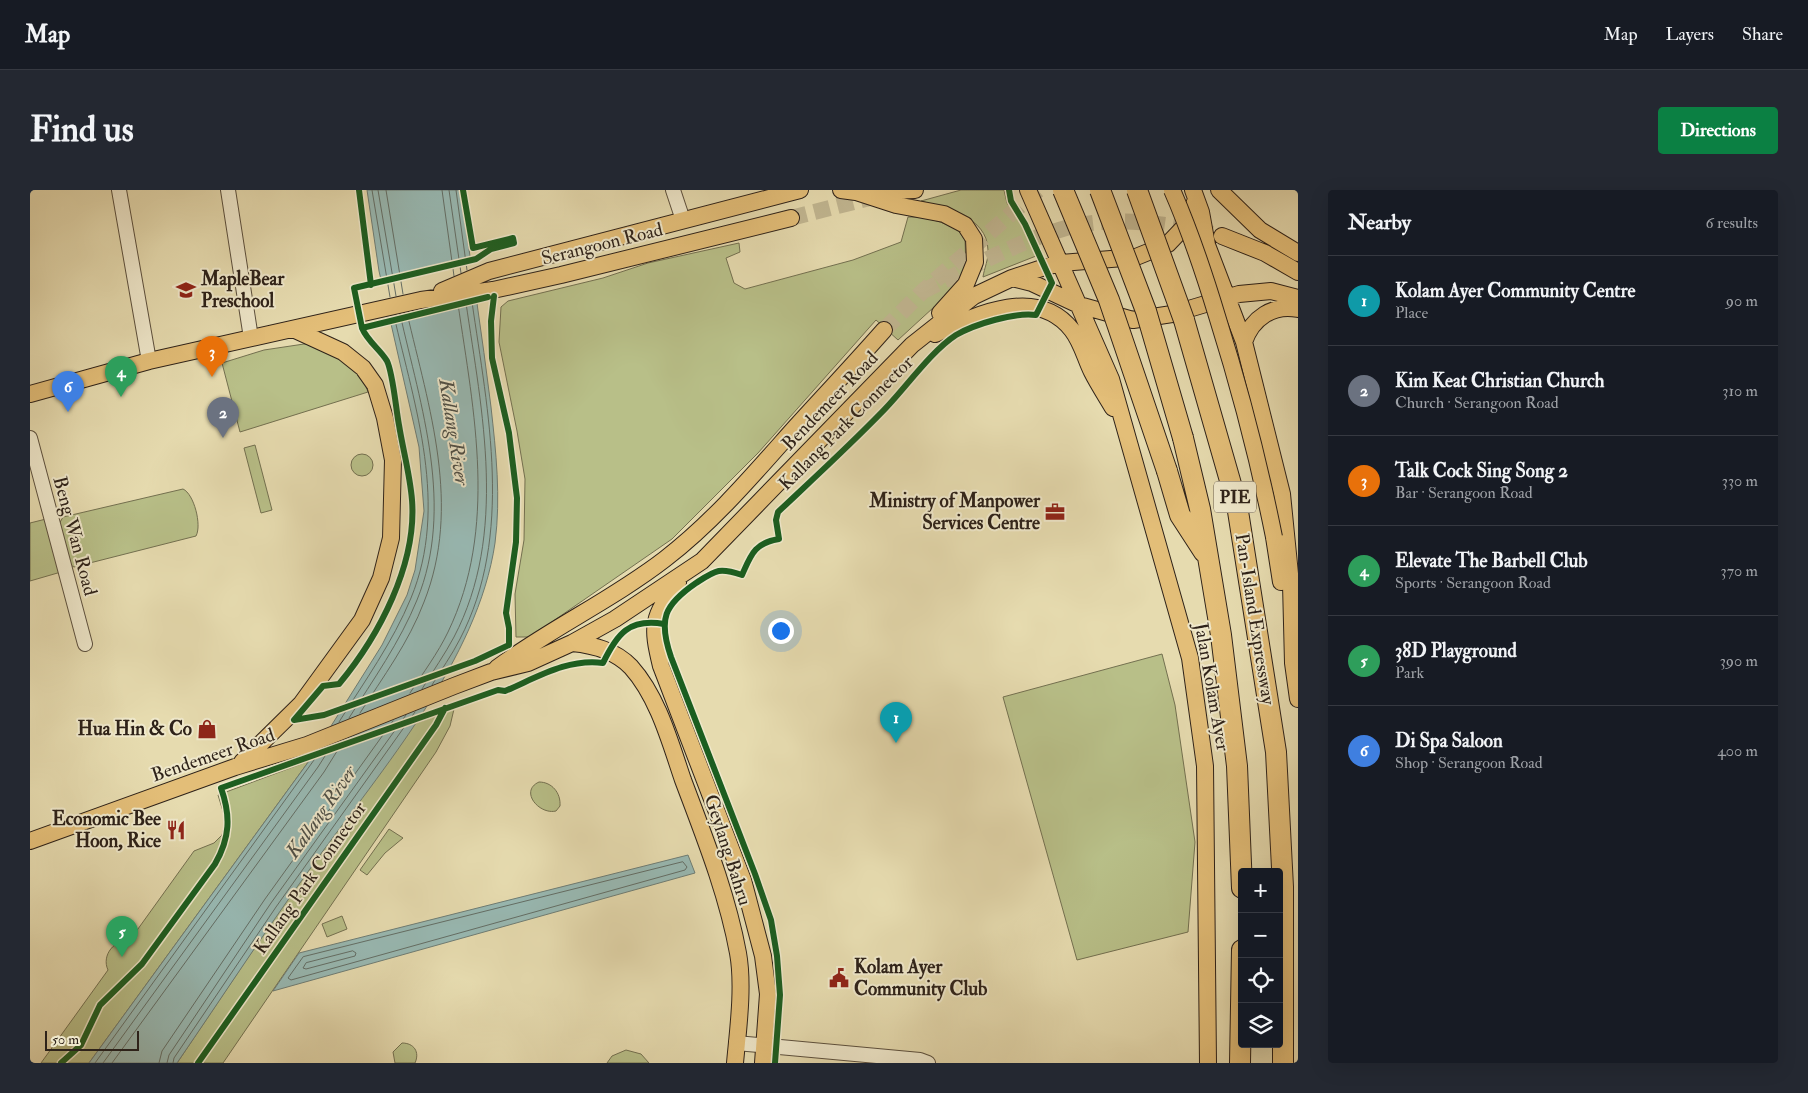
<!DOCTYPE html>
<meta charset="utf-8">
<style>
body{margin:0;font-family:"IM FELL Double Pica",serif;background:#242831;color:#f1f3f6}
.controls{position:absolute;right:15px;bottom:15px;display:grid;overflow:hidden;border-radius:5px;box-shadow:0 5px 20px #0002}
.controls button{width:45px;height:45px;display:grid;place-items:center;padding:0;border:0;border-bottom:1px solid #363941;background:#171b24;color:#f1f3f6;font:25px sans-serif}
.scale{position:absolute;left:15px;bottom:12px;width:94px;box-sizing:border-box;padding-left:5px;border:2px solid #2e2219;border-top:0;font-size:14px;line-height:18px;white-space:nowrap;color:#2e2219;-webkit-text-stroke:4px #efe8cb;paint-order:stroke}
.you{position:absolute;left:750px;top:440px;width:18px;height:18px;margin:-12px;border:4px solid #fff;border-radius:50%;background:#1a73e8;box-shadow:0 0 0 8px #1a73e833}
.badge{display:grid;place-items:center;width:32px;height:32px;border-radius:50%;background:#0b8043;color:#fff;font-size:16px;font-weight:700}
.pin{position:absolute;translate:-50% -41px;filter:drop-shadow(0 1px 2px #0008)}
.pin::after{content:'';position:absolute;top:26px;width:18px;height:15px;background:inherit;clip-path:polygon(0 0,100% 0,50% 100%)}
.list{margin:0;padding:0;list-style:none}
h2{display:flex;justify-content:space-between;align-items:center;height:65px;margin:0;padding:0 20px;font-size:21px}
h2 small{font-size:16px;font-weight:400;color:#9ea1a6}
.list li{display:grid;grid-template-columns:32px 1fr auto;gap:15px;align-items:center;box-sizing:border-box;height:90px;padding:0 20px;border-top:1px solid #363941}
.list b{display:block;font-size:19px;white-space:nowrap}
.list p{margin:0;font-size:16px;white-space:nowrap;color:#9ea1a6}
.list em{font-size:16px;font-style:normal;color:#9ea1a6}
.icon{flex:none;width:28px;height:28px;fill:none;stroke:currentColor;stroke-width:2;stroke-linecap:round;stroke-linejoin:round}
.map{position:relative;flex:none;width:1268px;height:873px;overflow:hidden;border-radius:5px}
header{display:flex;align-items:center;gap:30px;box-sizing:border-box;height:70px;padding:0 25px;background:#171b24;border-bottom:1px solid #363941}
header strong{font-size:24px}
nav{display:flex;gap:28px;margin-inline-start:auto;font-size:18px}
.intro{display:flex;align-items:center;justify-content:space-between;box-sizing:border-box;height:120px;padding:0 30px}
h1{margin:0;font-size:35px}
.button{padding:12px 22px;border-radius:5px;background:#0b8043;color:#fff;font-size:18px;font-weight:700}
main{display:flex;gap:30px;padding:0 30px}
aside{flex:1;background:#171b24;border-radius:5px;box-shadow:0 5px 20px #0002}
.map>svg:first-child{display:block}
.green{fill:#b8bf88;stroke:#737050}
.water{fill:#98b9b3;stroke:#6e7d75}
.pier{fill:#e6dbaf}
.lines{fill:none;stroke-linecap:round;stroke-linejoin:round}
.shore{stroke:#636e66;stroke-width:1}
.major-tunnel{stroke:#c1b691;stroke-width:16;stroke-dasharray:16 8;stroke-linecap:butt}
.minor-casing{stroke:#5c503e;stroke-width:16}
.major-casing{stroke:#2e2219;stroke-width:18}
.highway-casing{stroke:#2e2219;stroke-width:22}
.minor{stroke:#efe8cb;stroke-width:14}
.major{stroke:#e3be78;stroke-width:16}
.highway{stroke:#e3be78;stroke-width:20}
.major-bridge-casing{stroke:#2e2219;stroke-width:18;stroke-linecap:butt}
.highway-bridge-casing{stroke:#2e2219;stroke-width:22;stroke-linecap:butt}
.major-bridge{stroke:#e3be78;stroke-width:16}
.highway-bridge{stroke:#e3be78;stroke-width:20}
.cycleway-casing{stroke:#efe8cb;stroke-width:9}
.cycleway{stroke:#1b5e20;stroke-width:6}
.labels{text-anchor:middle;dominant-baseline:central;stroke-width:4;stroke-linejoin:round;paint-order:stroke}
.shield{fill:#efe8cb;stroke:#685d4e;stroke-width:1}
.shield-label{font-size:18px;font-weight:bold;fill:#2e2219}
.street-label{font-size:19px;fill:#2e2219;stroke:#efe8cb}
.poi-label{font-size:19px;font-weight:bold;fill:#2e2219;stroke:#efe8cb;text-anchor:end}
.water-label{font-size:20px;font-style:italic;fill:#4e4f47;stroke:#efe8cb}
</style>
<header>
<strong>Map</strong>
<nav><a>Map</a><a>Layers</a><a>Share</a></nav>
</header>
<div class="intro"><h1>Find us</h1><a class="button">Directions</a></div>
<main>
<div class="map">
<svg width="1268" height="873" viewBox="0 0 1268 873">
<rect width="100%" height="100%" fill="#e6dbaf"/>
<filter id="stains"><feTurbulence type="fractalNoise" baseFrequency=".004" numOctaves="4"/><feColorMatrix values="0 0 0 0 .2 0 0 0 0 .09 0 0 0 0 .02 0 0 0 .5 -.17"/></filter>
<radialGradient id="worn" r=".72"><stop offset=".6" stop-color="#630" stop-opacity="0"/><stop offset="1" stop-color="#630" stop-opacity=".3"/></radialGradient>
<path class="green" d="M931,0H974L977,13L992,35L1006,66L953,87C954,79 959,68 958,60C957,26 916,19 891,11Z
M878,27H894L926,37L935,50L936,79L928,95L868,150L846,130L728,263L642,349L500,447H486L485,404L494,350L495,289L487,241L469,152L471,117L478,111L573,88L618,73L709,53L710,62L696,68L704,93L715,99L823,70L871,52Z
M274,154H294L332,186L338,202L210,242L192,173L234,160Z
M225,255L242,320L231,323L214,258Z
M321 275a11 11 0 1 1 22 0a11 11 0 1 1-22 0Z
M153,299C164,304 172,335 166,346L44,377L35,372L28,336L33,327Z
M16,329L31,382L0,391V333Z
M1132,464L1145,515L1165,652L1158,742L1047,770L973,507Z
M424,519L420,536L406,562L193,873H147L250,720L384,534Z
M279,571L59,873H11L78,780C71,765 85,749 100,750L164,661L184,653L192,645L196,631L188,605Z
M509,592C522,592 531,603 530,616L526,621C509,625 489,601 509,592Z
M359,639L373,648L355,663L337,685L330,680Z
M312,726L317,739L297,747L292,734Z
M372,853C384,853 390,862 385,873H365L363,862Z
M596,860L611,864L619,873H577L582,866Z"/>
<path class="water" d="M337,0H430C441,72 452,144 461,217C466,262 471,307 465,353C448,469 352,579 285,672C237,738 193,806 147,873H59L279,571L352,455L377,405L385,380L394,321L389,257L349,81Z
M658,665L665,683L243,801L269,763Z"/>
<path class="pier" d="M443,67L449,112L358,135L348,89Z"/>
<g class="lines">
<path class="shore" d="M342,0L360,107
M348,0L366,106
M356,0L373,104
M412,0L424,86
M419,0L431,83
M426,0L437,80
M402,495C411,480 422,465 430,449C484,345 458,223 442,112
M392,499C403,481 415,464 424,447C478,344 452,222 436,113
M380,503C393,483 408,463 418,442C468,338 444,223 428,114
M330,523C353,487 379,452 394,412C432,316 399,218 377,123
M319,528C343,490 370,452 387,410C425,317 391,217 370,124
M309,532C334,492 363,452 381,408C419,316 385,217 364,126
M653,672L657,677L655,680L261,790L258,788L273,767Z
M323,761L326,763L325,766L276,779L273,778L276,773Z
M65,873L292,559
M73,873L288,577L302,555
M82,873L294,582L314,550
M129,873L132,861L235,709L363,531
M137,873L139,865L241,713L376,525
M143,873L144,868L246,717L385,522"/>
<path class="major-tunnel" d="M761,28L851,5
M893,101C939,79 986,52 1036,38C1087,24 1142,35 1192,46
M854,140L893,101L1008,0"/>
<defs>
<path id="minor" d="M89,0L119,171
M198,0L221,148
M643,0L653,30
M0,248L55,454
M706,853L890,870L898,873"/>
<path id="major" d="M811,0L826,2L885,0
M998,0L1081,189L1160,468L1175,576L1178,873
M1163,0L1171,22L1177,55L1214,152L1252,304L1261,394L1263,473L1268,509
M1189,0L1230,40L1268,63
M826,2L866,15L914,24L935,35L944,49L945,72L936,94L910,123
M1192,46L1235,63L1268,82
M982,88L1002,93L1049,115L1103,130L1142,124L1209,104L1241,101L1268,108
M412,101L459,81L770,0
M905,144C946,125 1007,95 1042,140C1052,153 1055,168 1062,182C1068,194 1076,206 1083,218
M1214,152C1222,128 1243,114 1268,119
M0,204L119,171L391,110L463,100L531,85L761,28
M1244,347L1251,392
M648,393C622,427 621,435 631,476L713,690L733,766L738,804L733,873
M542,453C563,455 585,460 601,477C628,507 640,552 653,590C674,646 697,703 708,763C714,796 708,840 705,873
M467,478C521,438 582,410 635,369C683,332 723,285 762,241C793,207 824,174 854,140
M212,572L271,514L332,430L351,388L361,348L363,270L355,228L345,195L333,178L313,162L263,139
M0,651L205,577L277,555L424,496L461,482L498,473L542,453L585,429L672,371L882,155L944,106L982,88L1015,77L1031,73L1106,67L1138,54L1156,35L1165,12"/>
<path id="highway" d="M1154,130L1207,315L1246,562L1253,697V873
M1153,248L1170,319L1191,445L1207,576L1212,698
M1137,281L1150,325L1174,362
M1210,873L1212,760"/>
</defs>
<use href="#minor" class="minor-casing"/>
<use href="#major" class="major-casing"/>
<use href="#highway" class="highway-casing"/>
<use href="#minor" class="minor"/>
<use href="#major" class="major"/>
<use href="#highway" class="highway"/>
<defs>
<path id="major-bridge" d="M1142,0C1160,41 1174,83 1187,126C1210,199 1229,272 1244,347"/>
<path id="highway-bridge" d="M1033,0L1079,110L1137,281
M1070,0L1116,121L1153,248
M1107,0L1154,130"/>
</defs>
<use href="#major-bridge" class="major-bridge-casing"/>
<use href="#highway-bridge" class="highway-bridge-casing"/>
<use href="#major-bridge" class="major-bridge"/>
<use href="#highway-bridge" class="highway-bridge"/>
<defs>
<path id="cycleway" d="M329,0L341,95
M458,107L332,138C338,152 350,159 357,171C363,183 366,220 369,235C373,260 380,285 382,310C387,374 349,446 309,494L293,496L264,530L294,525L445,471L479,455V438L476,423L486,352L487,308L479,243L462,168L461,131L464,106
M332,138L324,98L446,69L461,59L484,53L483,48L443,58L433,0
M31,873L51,855L70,815L112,774L185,674C200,648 201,626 191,598L468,500L475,501C506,488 538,468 573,473C587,444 599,428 634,434
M168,873L406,535L415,518
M745,873L750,805L747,766L741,730L725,684L641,467C628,429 634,415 666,393C686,380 689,377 712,385C721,365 724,353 749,349L746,330L748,322C783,289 819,256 852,222C874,200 901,161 926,145C945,134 985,122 1006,125L1022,93L995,34L981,11L979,0"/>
</defs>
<use href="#cycleway" class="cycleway-casing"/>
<use href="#cycleway" class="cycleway"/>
</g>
<defs>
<symbol id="school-bare" viewBox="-9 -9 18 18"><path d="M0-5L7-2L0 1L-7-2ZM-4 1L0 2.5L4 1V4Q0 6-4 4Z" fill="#8f2418" stroke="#efe8cb" stroke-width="2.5" paint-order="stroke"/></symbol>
<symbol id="office-bare" viewBox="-9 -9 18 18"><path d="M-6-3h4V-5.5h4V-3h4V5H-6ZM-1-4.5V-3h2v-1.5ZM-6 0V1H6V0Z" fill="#8f2418" stroke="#efe8cb" stroke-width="2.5" paint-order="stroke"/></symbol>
<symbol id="shop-bare" viewBox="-9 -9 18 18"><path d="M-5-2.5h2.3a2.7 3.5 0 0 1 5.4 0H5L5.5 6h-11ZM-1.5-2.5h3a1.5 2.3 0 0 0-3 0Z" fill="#8f2418" stroke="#efe8cb" stroke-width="2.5" paint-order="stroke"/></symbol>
<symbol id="restaurant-bare" viewBox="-9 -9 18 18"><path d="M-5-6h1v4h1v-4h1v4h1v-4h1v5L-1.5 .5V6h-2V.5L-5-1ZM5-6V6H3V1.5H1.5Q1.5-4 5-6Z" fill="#8f2418" stroke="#efe8cb" stroke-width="2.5" paint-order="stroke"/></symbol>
<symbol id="civic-bare" viewBox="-9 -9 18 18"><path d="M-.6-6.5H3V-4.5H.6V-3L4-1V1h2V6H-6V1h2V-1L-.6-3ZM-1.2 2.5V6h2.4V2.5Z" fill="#8f2418" stroke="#efe8cb" stroke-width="2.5" paint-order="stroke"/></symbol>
</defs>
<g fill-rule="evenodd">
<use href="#school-bare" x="142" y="86" width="28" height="28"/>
<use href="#office-bare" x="1011" y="308" width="28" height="28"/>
<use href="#shop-bare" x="163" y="525" width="28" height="28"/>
<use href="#restaurant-bare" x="132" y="626" width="28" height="28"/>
<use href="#civic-bare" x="795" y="774" width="28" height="28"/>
</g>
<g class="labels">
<rect class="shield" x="1184" y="291.5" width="42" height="31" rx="4"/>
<g class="shield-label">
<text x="1205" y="307">PIE</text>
</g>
<g class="street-label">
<text transform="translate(572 54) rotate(-14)">Serangoon Road</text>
<text transform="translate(800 211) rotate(-46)">Bendemeer Road</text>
<text transform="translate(816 233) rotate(-45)">Kallang Park Connector</text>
<text transform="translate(45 346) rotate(75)">Beng Wan Road</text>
<text transform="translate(1225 429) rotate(81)">Pan-Island Expressway</text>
<text transform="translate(1182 497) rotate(80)">Jalan Kolam Ayer</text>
<text transform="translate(183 565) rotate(-19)">Bendemeer Road</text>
<text transform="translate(698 660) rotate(72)">Geylang Bahru</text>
<text transform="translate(280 688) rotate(-55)">Kallang Park Connector</text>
</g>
<g class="poi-label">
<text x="171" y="89" text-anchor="start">MapleBear<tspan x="171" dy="22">Preschool</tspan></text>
<text x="1010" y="311">Ministry of Manpower<tspan x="1010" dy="22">Services Centre</tspan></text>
<text x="162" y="539">Hua Hin &amp; Co</text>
<text x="131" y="629">Economic Bee<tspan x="131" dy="22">Hoon, Rice</tspan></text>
<text x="824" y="777" text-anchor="start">Kolam Ayer<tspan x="824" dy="22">Community Club</tspan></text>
</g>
<g class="water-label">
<text transform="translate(424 242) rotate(81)">Kallang River</text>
<text transform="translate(291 622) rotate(-55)">Kallang River</text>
</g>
</g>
<rect width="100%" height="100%" filter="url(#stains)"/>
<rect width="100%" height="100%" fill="url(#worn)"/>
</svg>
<div class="controls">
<button>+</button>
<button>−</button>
<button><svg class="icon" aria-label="locate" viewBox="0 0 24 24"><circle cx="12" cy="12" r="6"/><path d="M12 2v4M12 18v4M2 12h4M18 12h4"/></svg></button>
<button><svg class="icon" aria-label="layers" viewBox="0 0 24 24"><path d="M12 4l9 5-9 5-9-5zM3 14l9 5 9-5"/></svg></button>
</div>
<div class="scale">50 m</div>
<div class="you"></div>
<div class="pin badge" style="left:866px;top:553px;background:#0f9aa8">1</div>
<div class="pin badge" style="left:193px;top:248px;background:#6b7280">2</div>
<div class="pin badge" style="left:182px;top:187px;background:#e8710a">3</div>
<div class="pin badge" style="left:91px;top:207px;background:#2e9e5b">4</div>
<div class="pin badge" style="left:92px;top:767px;background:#2e9e5b">5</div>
<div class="pin badge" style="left:38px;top:222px;background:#3f7fe0">6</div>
</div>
<aside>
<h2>Nearby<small>6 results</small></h2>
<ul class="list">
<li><span class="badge" style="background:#0f9aa8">1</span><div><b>Kolam Ayer Community Centre</b><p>Place</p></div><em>90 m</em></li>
<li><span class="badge" style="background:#6b7280">2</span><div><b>Kim Keat Christian Church</b><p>Church · Serangoon Road</p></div><em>310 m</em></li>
<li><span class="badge" style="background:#e8710a">3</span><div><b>Talk Cock Sing Song 2</b><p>Bar · Serangoon Road</p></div><em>330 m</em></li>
<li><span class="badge" style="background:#2e9e5b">4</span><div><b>Elevate The Barbell Club</b><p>Sports · Serangoon Road</p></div><em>370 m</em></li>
<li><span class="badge" style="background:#2e9e5b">5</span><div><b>38D Playground</b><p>Park</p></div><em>390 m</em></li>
<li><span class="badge" style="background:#3f7fe0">6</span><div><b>Di Spa Saloon</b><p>Shop · Serangoon Road</p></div><em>400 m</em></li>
</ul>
</aside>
</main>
